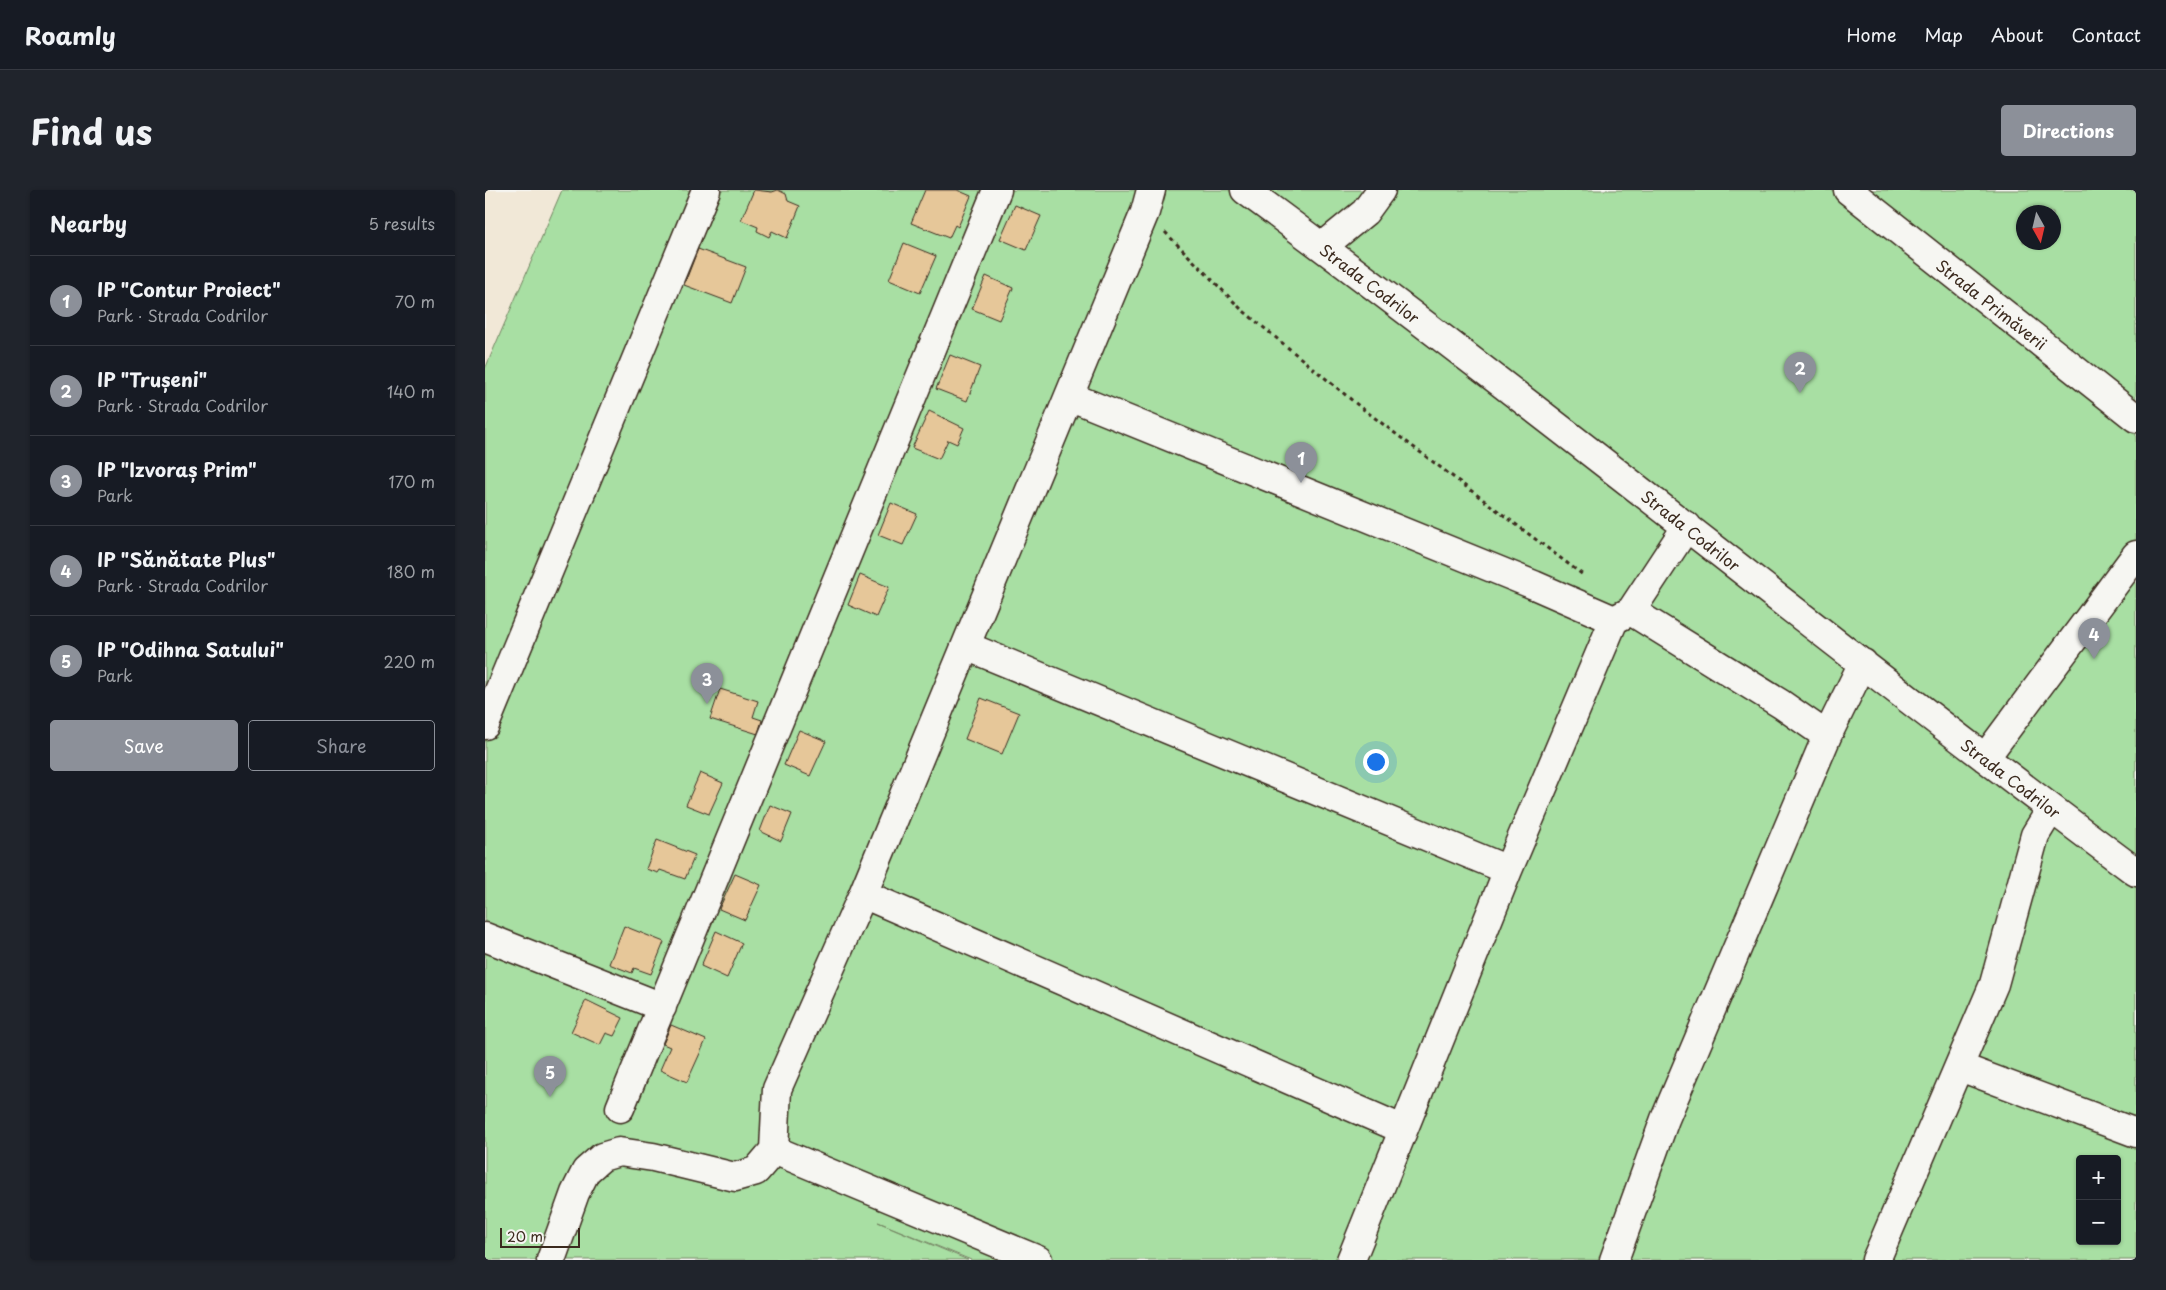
<!DOCTYPE html>
<meta charset="utf-8">
<style>
body{margin:0;font-family:"Playpen Sans",sans-serif;background:#20242c;color:#f1f3f6}
.controls{position:absolute;right:15px;bottom:15px;display:grid;overflow:hidden;border-radius:5px;box-shadow:0 1px 4px #0004}
.controls button{width:45px;height:45px;display:grid;place-items:center;padding:0;border:0;border-bottom:1px solid #363941;background:#171b24;color:#f1f3f6;font:25px sans-serif}
.compass{position:absolute;left:1531px;top:15px;width:45px;height:45px;border-radius:50%;background:#171b24;box-shadow:0 1px 4px #0004;rotate:172deg}
.scale{position:absolute;left:15px;bottom:12px;width:80px;box-sizing:border-box;padding-left:5px;border:2px solid #3b2a1e;border-top:0;font-size:14px;line-height:18px;white-space:nowrap;color:#3b2a1e;-webkit-text-stroke:4px #f6f6f2;paint-order:stroke}
.you{position:absolute;left:890px;top:571px;width:18px;height:18px;margin:-12px;border:4px solid #fff;border-radius:50%;background:#1a73e8;box-shadow:0 0 0 8px #1a73e833}
.badge{display:grid;place-items:center;width:32px;height:32px;border-radius:50%;background:#8c9099;color:#fff;font-size:16px;font-weight:700}
.pin{position:absolute;translate:-50% -41px;filter:drop-shadow(0 1px 2px #0008)}
.pin::after{content:'';position:absolute;top:26px;width:18px;height:15px;background:inherit;clip-path:polygon(0 0,100% 0,50% 100%)}
.list{margin:0;padding:0;list-style:none}
h2{display:flex;justify-content:space-between;align-items:center;height:65px;margin:0;padding:0 20px;font-size:21px}
h2 small{font-size:16px;font-weight:400;color:#9ea1a6}
.list li{display:grid;grid-template-columns:32px 1fr auto;gap:15px;align-items:center;box-sizing:border-box;height:90px;padding:0 20px;border-top:1px solid #363941}
.list b{display:block;font-size:19px;white-space:nowrap}
.list p{margin:0;font-size:16px;white-space:nowrap;color:#9ea1a6}
.list em{font-size:16px;font-style:normal;color:#9ea1a6}
.actions{display:flex;gap:10px;padding:15px 20px}
.actions a{flex:1;padding:11px 0;border:1px solid #8c9099;border-radius:5px;text-align:center;font-size:18px;color:#8c9099}
.actions .main{background:#8c9099;color:#fff}
.map{position:relative;flex:none;width:1651px;height:1070px;overflow:hidden;border-radius:5px}
header{display:flex;align-items:center;gap:30px;box-sizing:border-box;height:70px;padding:0 25px;background:#171b24;border-bottom:1px solid #363941}
header strong{font-size:24px}
nav{display:flex;gap:28px;margin-inline-start:auto;font-size:18px}
.intro{display:flex;align-items:center;justify-content:space-between;box-sizing:border-box;height:120px;padding:0 30px}
h1{margin:0;font-size:35px}
.button{padding:12px 22px;border-radius:5px;background:#8c9099;color:#fff;font-size:18px;font-weight:700}
main{display:flex;gap:30px;padding:0 30px}
aside{flex:1;background:#171b24;border-radius:5px;box-shadow:0 1px 4px #0004}
.map>svg:first-child{display:block}
.built{fill:#f1e8d7}
.green{fill:#a8dfa3;stroke:#728460;fill-rule:evenodd}
.building{fill:#e6c799;stroke:#3b2a1e}
.lines{fill:none;stroke-linecap:round;stroke-linejoin:round}
.minor-casing{stroke:#3b2a1e;stroke-width:31}
.path{stroke:#3b2a1e;stroke-width:3;stroke-dasharray:4 4;stroke-linecap:butt}
.minor{stroke:#f6f6f2;stroke-width:28}
.labels{text-anchor:middle;dominant-baseline:central;stroke-width:5;stroke-linejoin:round;paint-order:stroke}
.street-label{font-size:16px;fill:#3b2a1e;stroke:#f6f6f2}
</style>
<header>
<strong>Roamly</strong>
<nav><a>Home</a><a>Map</a><a>About</a><a>Contact</a></nav>
</header>
<div class="intro"><h1>Find us</h1><a class="button">Directions</a></div>
<main>
<aside>
<h2>Nearby<small>5 results</small></h2>
<ul class="list">
<li><span class="badge">1</span><div><b>IP &quot;Contur Proiect&quot;</b><p>Park · Strada Codrilor</p></div><em>70 m</em></li>
<li><span class="badge">2</span><div><b>IP &quot;Trușeni&quot;</b><p>Park · Strada Codrilor</p></div><em>140 m</em></li>
<li><span class="badge">3</span><div><b>IP &quot;Izvoraș Prim&quot;</b><p>Park</p></div><em>170 m</em></li>
<li><span class="badge">4</span><div><b>IP &quot;Sănătate Plus&quot;</b><p>Park · Strada Codrilor</p></div><em>180 m</em></li>
<li><span class="badge">5</span><div><b>IP &quot;Odihna Satului&quot;</b><p>Park</p></div><em>220 m</em></li>
</ul>
<div class="actions"><a class="main">Save</a><a>Share</a></div>
</aside>
<div class="map">
<svg width="1651" height="1070" viewBox="0 0 1651 1070">
<rect width="100%" height="100%" fill="#f6f6f2"/>
<filter id="ink" filterUnits="userSpaceOnUse"><feTurbulence type="fractalNoise" baseFrequency=".02" numOctaves="2"/><feDisplacementMap in="SourceGraphic" scale="10" xChannelSelector="R" yChannelSelector="G"/><feConvolveMatrix kernelMatrix="1 2 1 2 8 2 1 2 1" color-interpolation-filters="sRGB"/></filter>
<g filter="url(#ink)">
<path class="built" d="M0,0H77L0,179Z"/>
<path class="green" d="M77,0H1651V1070H486L393,1032L483,1070H0V179ZM1538,22H1568V52H1538ZM1595,969H1632V1051H1595Z"/>
<path class="building" d="M269,0L287,2L293,0L301,4L303,11L315,16L302,48L287,41L284,47L272,41L273,37L256,30Z
M440,0H472L486,6L473,37L470,35L464,48L426,33Z
M530,15L556,26L541,60L515,49Z
M419,53L451,66L435,103L404,90Z
M213,59L261,77L247,113L199,95Z
M501,86L528,98L514,130L487,119Z
M465,165L495,177L482,211L451,199Z
M444,221L479,238L472,254L463,250L454,269L427,258Z
M406,313L432,324L418,355L393,345Z
M375,385L404,397L391,427L363,415Z
M235,499L273,511L268,527L277,530L273,544L225,529Z
M496,508L534,523L517,564L480,549Z
M314,540L341,551L325,586L299,575Z
M215,583L238,593L224,624L201,615Z
M285,615L307,624L296,651L275,641Z
M172,650L210,665L200,689L175,680L173,683L161,679Z
M250,684L276,695L260,730L234,719Z
M139,736L179,752L166,784L149,778L147,783L124,774Z
M231,741L257,753L242,788L216,776Z
M101,810L138,828L129,846L121,843L115,855L86,842Z
M186,835L221,850L202,892L175,880L185,857L178,854Z"/>
<g class="lines">
<defs>
<path id="minor" d="M760,0C1061,221 1351,459 1651,682
M1363,0L1651,228
M837,57L880,22L896,0
M584,206L1049,395L1129,430
M1146,421L1296,514L1342,546
M481,456L1023,680
M0,535L221,0
M1500,568L1651,365
M378,704L917,939
M0,747L177,817
M1475,877L1651,943
M135,918L512,0
M289,960L553,1070
M66,1070L90,1003L101,981L117,967L134,962L168,967L250,987L271,981L289,960L292,899L378,704L660,22L666,0
M866,1070L1023,680L1129,430L1146,421L1202,336
M1129,1070L1180,929L1342,546L1378,473
M1391,1070L1509,794L1550,645L1566,619"/>
</defs>
<use href="#minor" class="minor-casing"/>
<path class="path" d="M680,42L756,119L874,216L1098,385"/>
<use href="#minor" class="minor"/>
</g>
</g>
<g class="labels">
<g class="street-label">
<text transform="translate(885 93) rotate(37)">Strada Codrilor</text>
<text transform="translate(1507 114) rotate(38)">Strada Primăverii</text>
<text transform="translate(1206 340) rotate(38)">Strada Codrilor</text>
<text transform="translate(1526 588) rotate(37)">Strada Codrilor</text>
</g>
</g>
</svg>
<div class="controls">
<button>+</button>
<button>−</button>
</div>
<svg class="compass" viewBox="-18 -18 36 36"><path d="M0-13l5 13h-10z" fill="#e53935"/><path d="M0 13l5-13h-10z" fill="#9ea1a6"/></svg>
<div class="scale">20 m</div>
<div class="you"></div>
<div class="pin badge" style="left:816px;top:293px">1</div>
<div class="pin badge" style="left:1315px;top:203px">2</div>
<div class="pin badge" style="left:222px;top:514px">3</div>
<div class="pin badge" style="left:1609px;top:469px">4</div>
<div class="pin badge" style="left:65px;top:907px">5</div>
</div>
</main>
